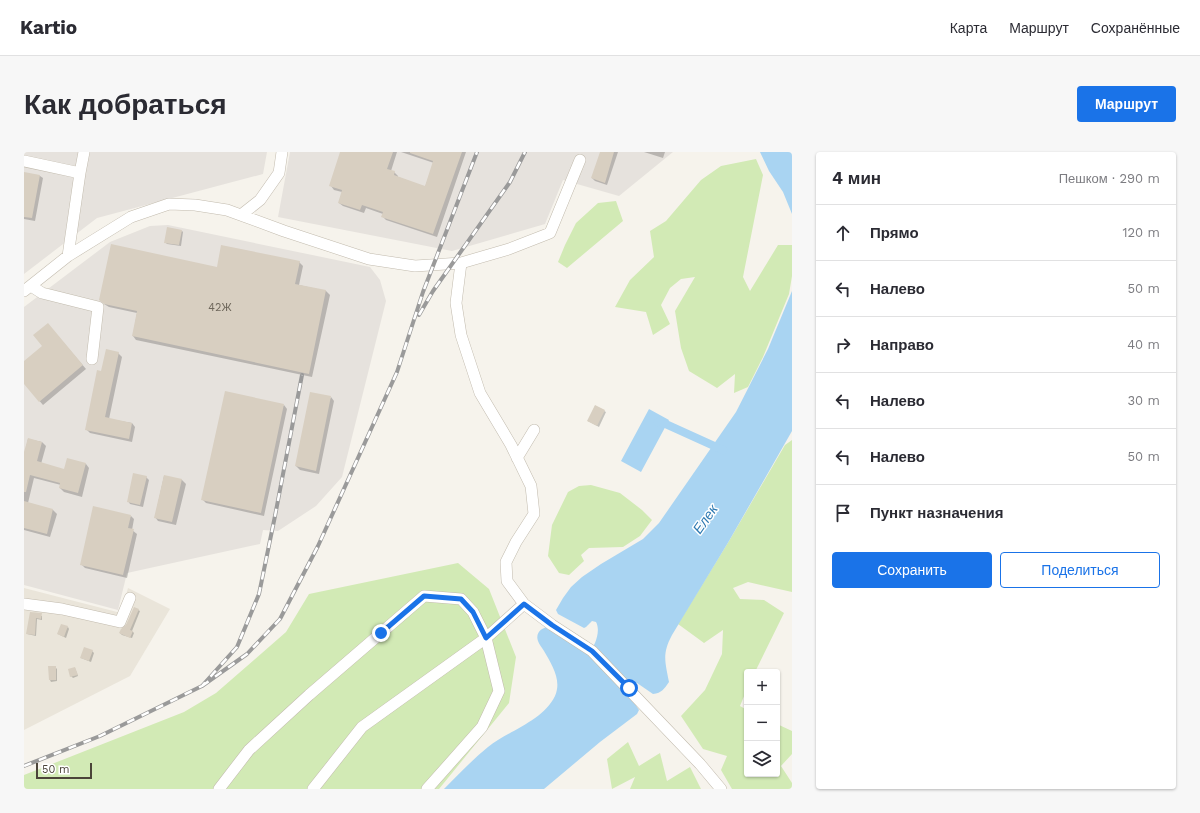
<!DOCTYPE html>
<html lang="ru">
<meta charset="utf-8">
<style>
body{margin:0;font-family:"Work Sans",sans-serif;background:#f7f7f7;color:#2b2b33}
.controls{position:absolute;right:12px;bottom:12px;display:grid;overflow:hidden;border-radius:4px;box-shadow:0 1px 3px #0004}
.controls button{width:36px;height:36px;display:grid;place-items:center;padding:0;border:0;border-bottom:1px solid #e1e1e2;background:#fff;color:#2b2b33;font:20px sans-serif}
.scale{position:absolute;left:12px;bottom:10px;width:56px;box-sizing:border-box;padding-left:4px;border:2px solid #4b4439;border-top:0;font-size:11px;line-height:14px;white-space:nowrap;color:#4b4439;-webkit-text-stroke:3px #fff;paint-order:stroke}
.stop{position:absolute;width:12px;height:12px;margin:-9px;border:3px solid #1a73e8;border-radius:50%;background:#fff}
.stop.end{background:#1a73e8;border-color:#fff;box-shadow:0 1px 4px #0008}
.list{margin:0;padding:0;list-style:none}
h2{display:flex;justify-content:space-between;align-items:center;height:52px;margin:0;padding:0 16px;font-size:17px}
h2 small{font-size:13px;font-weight:400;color:#7c7c81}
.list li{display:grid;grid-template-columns:26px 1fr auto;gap:12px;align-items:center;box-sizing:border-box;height:56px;padding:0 16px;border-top:1px solid #e1e1e2}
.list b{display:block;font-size:15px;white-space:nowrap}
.list em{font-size:13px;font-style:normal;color:#7c7c81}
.actions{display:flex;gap:8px;padding:12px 16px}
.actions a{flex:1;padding:9px 0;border:1px solid #1a73e8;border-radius:4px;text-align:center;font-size:14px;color:#1a73e8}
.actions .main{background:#1a73e8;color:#fff}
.icon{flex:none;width:22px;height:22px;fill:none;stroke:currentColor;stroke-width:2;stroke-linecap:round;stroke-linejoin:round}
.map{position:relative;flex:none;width:768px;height:637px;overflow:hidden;border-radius:4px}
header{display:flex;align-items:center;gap:24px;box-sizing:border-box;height:56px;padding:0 20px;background:#fff;border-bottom:1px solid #e1e1e2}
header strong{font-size:19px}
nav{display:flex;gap:22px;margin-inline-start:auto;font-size:14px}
.intro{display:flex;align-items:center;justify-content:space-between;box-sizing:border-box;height:96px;padding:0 24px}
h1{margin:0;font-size:28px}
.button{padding:10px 18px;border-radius:4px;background:#1a73e8;color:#fff;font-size:14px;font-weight:700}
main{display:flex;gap:24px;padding:0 24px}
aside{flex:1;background:#fff;border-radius:4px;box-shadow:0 1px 3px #0004}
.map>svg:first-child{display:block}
.residential{fill:#eae5da}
.industrial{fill:#e6e2dd}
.green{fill:#d2eab5}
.water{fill:#a9d4f2}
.shadow{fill:#0003}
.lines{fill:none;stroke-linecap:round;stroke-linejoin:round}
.canal{stroke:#a9d4f2;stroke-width:8}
.building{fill:#d8cfc1}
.minor-casing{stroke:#c2bbae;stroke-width:12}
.minor{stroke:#fff;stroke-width:11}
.rail-casing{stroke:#9a9a9a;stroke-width:4}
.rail{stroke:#fff;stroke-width:2.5;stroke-dasharray:8;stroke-linecap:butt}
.route{stroke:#1a73e8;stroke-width:5}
.labels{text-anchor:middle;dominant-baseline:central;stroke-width:3;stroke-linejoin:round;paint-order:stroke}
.number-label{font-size:11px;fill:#6e675b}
.water-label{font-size:14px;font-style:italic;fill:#2e7ab2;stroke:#fff}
</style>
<header>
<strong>Kartio</strong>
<nav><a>Карта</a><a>Маршрут</a><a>Сохранённые</a></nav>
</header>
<div class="intro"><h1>Как добраться</h1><a class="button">Маршрут</a></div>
<main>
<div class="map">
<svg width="768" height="637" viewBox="0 0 768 637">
<rect width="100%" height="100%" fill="#f6f3ec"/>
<path class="residential" d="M0,436L97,461L104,436L146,457L106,524L0,578Z"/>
<path class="industrial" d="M0,0H243L239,22L73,66L0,122Z
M266,0H649L595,44L539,28L521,72L428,99L254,65Z
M144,73L346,115L356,128L362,149L318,325L292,354L254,379L239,378L236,392L103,421L94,458L0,433V155L86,90L126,74Z"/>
<path class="green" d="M732,7L739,23L719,125L726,139L754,93H768V124L765,142L739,205L724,235L710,241L711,222L693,236L665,219L657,196L651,159L671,125L657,127L646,136L637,153L646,172L629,183L622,160L591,155L606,128L630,105L626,79L642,69L677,28L697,14Z
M592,49L599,69L543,116L534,110L541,93L552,71L574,51Z
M768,288V440L724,430L709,436L716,447L740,448L760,461L731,520H723V537L716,554L723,558V622H753V572L768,579V602L757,614L768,631V637H708L697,618L703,604L679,597L657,564L681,538L698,502L699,478L680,491L654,472L705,389L761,293Z
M567,333L596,341L618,358L628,368L616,384L599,395L565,396L557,403L560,409L545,423L535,421L524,404L528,373L544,340L555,334Z
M434,411L465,437L492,505L485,551L415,637H0V623L160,560L192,541L262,480L285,442Z
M604,590L615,614L636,601L643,629L666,615L677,637H606L611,625L588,637L583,607Z"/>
<path class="water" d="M736,0H768V62L759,40L745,19Z
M768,139V279L705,389L648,483C638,502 641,509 645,530C640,537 638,541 629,542L613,531C608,532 605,536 604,541L615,558L613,562L576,590L520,637H420C434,623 448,608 464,595C484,579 519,569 531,544C538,528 528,513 520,499C518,496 515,492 514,489C511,481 518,475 525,475L560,500L565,501C571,494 577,479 572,470L568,469L562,475L560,476L534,462L532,458L539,446L547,435L558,425L577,412L619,387L635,371L712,260L744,197Z
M625,257L645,268L617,320L597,309Z"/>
<path class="shadow" d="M317,0H373L367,19L370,20L374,24V25L401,35L410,11L377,0H442L413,85L362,68L358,64L359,62L342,56L340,61L319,54L315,51L318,40L310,38L307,34Z
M577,0H594L583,33L571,29L568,26Z
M620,0H641L639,6Z
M16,24L19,26L11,69L0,67V25Z
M158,79L159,80L157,94L143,92L141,90Z
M275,110L279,114L275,133L302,139L306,143L288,225L112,188L109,184L113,161L85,155L80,152L194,116Z
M27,176L62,217L19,253L0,231V211L20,194Z
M94,201L98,205L85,267L108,271L111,275L108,290L66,281L62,277L78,220Z
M307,245L310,249L295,322L276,318L272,314Z
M260,253L263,257L240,364L182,351L178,347Z
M571,254L582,260L575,275L564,269Z
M4,287L18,290L22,294L17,312L41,318L62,312L65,316L58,345L40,340L36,336L37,333L10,326L4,351L29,358L33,362L26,385L0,378V304Z
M140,324L158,328L162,332L152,373L134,369L131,365Z
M122,325L125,328L119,355L106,352L104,349Z
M107,364L110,367L108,378L113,382L103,426L61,416L57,412Z
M114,458L116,459L108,479L110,481L108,486L98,483L96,481Z
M7,461L18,464V468L13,467L12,484L3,482Z
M44,475L45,477L42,486L34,482Z
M68,499L70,501L67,510L57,506Z
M25,515H31L33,517V529L27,530L26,528Z
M51,516L54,524L49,526L47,524Z"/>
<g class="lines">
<path class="canal" d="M634,270L635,269L699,298"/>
</g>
<path class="building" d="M316,0H369L363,17L371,19L370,23L401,34L409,9L386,1V0H438L409,82L357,65L359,60L338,53L336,58L314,51L318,38L305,34Z
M576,0H590L581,31L567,26Z
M0,20L16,23L8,66L0,65Z
M143,75L158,78L155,93L140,91Z
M87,92L193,115L197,93L276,109L271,132L302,138L285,222L108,184L113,159L80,152L75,148Z
M24,171L59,213L15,250L0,232V209L18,194L9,183Z
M82,197L95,200L81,265L108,271L105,287L61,278L73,218L77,219Z
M201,239L260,252L237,361L177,348Z
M286,240L307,244L292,319L271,314Z
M571,253L581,258L573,274L563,269Z
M4,286L18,290L13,309L40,317L43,306L62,311L54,341L35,336L36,331L6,323L2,340H0V300Z
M109,321L123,324L116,353L103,350Z
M140,323L158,327L148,370L130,366Z
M0,349L29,357L23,382L0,376Z
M69,354L107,363L104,376L110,377L99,423L56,413Z
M110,455L115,457L106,478L109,479L106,486L95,481L97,477L102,473Z
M6,460L18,461L17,467L12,466L11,483L2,482Z
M37,472L44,474L40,485L33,482Z
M60,495L69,498L65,509L56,506Z
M24,514H32V528H25Z
M51,515L54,523L46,525L44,517Z"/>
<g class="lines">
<defs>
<path id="minor" d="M0,9L56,21L44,104
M56,21L60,0
M217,63L236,48L255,21L258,0
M437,111L432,151L437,183L456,241L487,293L507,334L510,362L492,390L482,410L483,429L500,452L528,473L568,499L676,612L697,637
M7,134L18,141L74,155L68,207
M0,139L44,104L107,65L145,52L171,53L203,58L260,79L345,107L391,114L437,111L485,97L526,81L556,8
M493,306L510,278
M0,452L38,457L96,470L106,446
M195,637L225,598L285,543L400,444L437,447L449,460L462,486L475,539L458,575L403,637
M289,637L338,575L462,486L500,452"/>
</defs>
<use href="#minor" class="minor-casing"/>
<use href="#minor" class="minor"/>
<defs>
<path id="rail" d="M395,163L409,139L486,30L501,0
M178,534L223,502L256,467L294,394L373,220L399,140L453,0
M0,614L76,584L178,534L213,495L235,442L251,364L278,223"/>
</defs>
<use href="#rail" class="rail-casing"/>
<use href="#rail" class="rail"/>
</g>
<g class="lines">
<path class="route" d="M357,481L400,444L437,447L449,460L462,486L500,452L528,473L568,499L605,536"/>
</g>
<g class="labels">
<g class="number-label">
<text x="196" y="155">42Ж</text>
</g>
<g class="water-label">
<text transform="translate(681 367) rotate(-55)">Елек</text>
</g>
</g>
</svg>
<div class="controls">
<button>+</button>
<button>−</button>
<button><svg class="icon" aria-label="layers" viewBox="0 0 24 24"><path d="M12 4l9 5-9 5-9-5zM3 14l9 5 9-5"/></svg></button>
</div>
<div class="scale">50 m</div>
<div class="stop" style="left:605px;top:536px"></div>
<div class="stop end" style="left:357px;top:481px"></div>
</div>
<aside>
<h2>4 мин<small>Пешком · 290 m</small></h2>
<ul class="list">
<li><svg class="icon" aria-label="ahead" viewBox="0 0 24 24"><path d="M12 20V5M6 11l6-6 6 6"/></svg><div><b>Прямо</b></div><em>120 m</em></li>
<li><svg class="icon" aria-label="left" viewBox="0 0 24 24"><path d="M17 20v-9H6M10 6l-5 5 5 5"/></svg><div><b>Налево</b></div><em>50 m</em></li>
<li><svg class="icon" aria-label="right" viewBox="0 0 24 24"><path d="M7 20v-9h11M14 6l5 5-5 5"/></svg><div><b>Направо</b></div><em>40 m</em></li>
<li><svg class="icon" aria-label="left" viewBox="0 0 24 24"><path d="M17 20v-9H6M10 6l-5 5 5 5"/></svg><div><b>Налево</b></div><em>30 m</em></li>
<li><svg class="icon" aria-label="left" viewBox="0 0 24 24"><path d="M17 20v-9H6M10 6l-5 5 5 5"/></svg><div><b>Налево</b></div><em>50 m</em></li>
<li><svg class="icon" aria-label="arrive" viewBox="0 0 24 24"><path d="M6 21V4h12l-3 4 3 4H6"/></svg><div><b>Пункт назначения</b></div></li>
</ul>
<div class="actions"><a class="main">Сохранить</a><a>Поделиться</a></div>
</aside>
</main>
